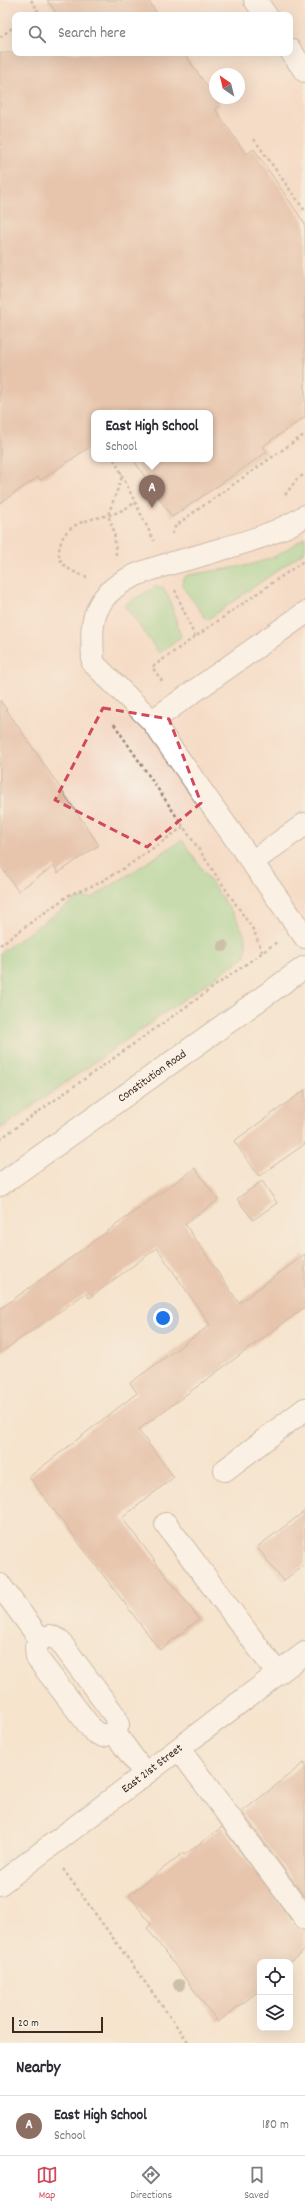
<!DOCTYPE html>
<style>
body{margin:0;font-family:Dekko,sans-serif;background:#f2f2f3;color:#2b2b33}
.controls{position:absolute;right:12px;bottom:12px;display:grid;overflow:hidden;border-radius:8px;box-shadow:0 4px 16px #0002}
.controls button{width:36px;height:36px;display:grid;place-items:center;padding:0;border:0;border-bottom:1px solid #e1e1e2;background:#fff;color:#2b2b33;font:20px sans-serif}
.compass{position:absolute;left:209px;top:68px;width:36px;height:36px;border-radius:50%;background:#fff;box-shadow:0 4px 16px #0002;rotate:325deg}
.scale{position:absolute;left:12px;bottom:10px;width:91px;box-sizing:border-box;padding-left:4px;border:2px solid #3b2a1e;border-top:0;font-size:11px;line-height:14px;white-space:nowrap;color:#3b2a1e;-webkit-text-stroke:3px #f7f3e8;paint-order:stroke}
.you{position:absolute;left:163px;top:1318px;width:14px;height:14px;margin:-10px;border:3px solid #fff;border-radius:50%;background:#1a73e8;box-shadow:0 0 0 6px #1a73e833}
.badge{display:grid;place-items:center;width:26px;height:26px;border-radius:50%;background:#d1495b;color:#fff;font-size:13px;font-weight:700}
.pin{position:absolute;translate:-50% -33px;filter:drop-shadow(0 1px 2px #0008)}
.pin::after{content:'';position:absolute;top:21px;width:14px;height:12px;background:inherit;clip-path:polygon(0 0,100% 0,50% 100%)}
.popup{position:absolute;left:91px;top:410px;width:122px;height:52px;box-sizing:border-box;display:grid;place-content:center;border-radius:8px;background:#fff;filter:drop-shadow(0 1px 3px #0005);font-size:13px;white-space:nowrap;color:#7c7c81}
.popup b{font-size:15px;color:#2b2b33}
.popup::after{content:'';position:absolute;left:50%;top:100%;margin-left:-8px;border:8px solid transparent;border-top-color:#fff}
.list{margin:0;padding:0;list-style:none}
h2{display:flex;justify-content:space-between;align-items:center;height:52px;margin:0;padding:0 16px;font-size:17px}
h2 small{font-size:13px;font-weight:400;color:#7c7c81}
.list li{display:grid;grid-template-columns:26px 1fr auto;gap:12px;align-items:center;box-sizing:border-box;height:60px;padding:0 16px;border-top:1px solid #e1e1e2}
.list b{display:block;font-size:15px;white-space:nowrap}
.list p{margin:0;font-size:13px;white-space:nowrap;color:#7c7c81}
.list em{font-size:13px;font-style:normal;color:#7c7c81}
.icon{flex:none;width:22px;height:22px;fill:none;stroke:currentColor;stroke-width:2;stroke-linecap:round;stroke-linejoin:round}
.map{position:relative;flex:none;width:305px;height:2043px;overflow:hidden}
.search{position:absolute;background:#fff;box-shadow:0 4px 16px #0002;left:12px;right:12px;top:12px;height:44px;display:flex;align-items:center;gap:10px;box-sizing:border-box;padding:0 14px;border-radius:8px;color:#7c7c81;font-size:15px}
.sheet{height:112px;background:#fff}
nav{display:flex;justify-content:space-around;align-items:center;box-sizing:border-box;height:56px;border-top:1px solid #e1e1e2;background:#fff;font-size:11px;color:#7c7c81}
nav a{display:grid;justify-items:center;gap:2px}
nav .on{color:#d1495b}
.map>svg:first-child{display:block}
.built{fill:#f4d3bf;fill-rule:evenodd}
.green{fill:#90d188;stroke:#667e53}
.building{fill:#d59e83}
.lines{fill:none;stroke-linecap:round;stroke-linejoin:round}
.minor-casing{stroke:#988776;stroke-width:24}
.path{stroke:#988776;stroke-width:2.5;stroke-dasharray:3 3;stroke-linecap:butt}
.minor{stroke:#fff;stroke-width:22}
.tree{fill:#9a957b}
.marked{fill:none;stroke:#d1495b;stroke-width:3;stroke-dasharray:8 5;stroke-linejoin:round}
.labels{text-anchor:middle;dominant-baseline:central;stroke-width:3;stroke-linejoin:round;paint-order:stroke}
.street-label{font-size:12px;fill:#3b2a1e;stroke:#f7f3e8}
</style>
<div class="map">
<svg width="305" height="2043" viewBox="0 0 305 2043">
<rect width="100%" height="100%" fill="#f7f3e8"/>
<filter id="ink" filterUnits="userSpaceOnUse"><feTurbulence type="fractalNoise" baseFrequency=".025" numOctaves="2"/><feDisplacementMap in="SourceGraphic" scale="8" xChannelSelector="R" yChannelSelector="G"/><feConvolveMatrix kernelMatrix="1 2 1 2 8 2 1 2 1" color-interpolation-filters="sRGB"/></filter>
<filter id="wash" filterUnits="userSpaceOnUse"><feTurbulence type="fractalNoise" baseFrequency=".012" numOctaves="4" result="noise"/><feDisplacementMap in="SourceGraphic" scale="16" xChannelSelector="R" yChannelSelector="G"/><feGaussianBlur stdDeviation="0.9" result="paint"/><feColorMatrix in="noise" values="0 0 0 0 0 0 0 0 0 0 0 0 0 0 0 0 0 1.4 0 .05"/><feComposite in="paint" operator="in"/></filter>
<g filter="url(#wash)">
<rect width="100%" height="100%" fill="#f5e4cd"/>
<path class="built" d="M0,0H305V917L0,1135ZM15,15H290V53H15ZM215,74H239V98H215ZM94,413H210V459H94Z"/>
<path class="green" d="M305,537V551L207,620L182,586L183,578L188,575L250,565L276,556Z
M155,587H163L170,601L181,637L159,653L124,605Z
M182,840L236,918L244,934L247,946L245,956L0,1129V953L77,899L92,898Z"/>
<g id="blocks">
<path class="building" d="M47,0H148L158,15H58Z
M0,53H184L220,105L215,109L246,154L254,149L305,224V417L263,446L267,452L172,517L133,459H210V413H94V444L41,480L38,477L0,503Z
M0,700L99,845L58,873L54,866L18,891L0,865Z
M305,1090V1144L259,1176L234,1141Z
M195,1168L218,1200L185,1224L239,1303L305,1254V1307L138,1430L174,1477L122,1518L199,1619L160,1650L29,1477L137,1393L130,1383L210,1325L157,1248L89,1298L86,1293L0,1353V1309Z
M262,1181L277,1203L253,1220L237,1199Z
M305,1511V1564L283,1581L257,1547Z
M305,1762V1897L242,1812Z
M222,1827L295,1925L305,1930V1950L290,1962H260V1990L218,2022L147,1928L151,1924L129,1895L183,1853L184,1855Z"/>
</g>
</g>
<g filter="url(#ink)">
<use href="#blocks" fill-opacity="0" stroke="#988776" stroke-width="1"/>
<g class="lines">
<defs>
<g id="minor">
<path d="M255,0L266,15"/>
<path d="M290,50L305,71"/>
<path d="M305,613L152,721L305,937"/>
<path d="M152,721L93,663C93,644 89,624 99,606C117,571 171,565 205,554C238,544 276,535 305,516"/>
<path d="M252,862L305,824"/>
<path id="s1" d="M0,1185L305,967"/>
<path d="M225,1470L305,1409"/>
<path d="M166,1524L278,1674"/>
<path d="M0,1585L40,1639"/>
<path d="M50,1636L59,1640L115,1716L118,1725L114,1732L103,1736L94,1732L37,1658L36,1647L40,1639Z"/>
<path d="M114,1732L145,1774"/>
<path d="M179,1749L305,1918"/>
<path id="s2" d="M0,1884L305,1653"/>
</g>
</defs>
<use href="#minor" class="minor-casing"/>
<path class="path" d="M31,0L38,10L31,15
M0,37L15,26
M254,139L305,211
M114,459L154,541
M285,495L297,479L305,474
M172,534L175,527L187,517L305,434
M116,555L114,531L108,515L121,480V472
M87,577C76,573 58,567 59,552C61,525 83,521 105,516C116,514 127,508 136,502
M175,590L195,637
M162,681L152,667L305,560
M114,724L254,931L262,952
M0,945L69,895L97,884L126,867L183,827
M0,1139L277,942
M63,1869L189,2043"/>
<use href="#minor" class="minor"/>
</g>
<g class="tree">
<circle cx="223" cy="946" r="6"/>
<circle cx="179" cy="1985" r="6"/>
</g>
</g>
<path d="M0 0H305V2043H0ZM103,708L169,719L201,803L147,847L55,800Z" fill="#f5e4cd" fill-opacity=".55" fill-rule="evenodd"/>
<path class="marked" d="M103,708L169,719L201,803L147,847L55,800Z"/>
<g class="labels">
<g class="street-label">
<text stroke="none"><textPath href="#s1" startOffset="187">Constitution Road</textPath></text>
<text stroke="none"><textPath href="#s2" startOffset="191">East 21st Street</textPath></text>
</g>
</g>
</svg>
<div class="controls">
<button><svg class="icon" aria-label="locate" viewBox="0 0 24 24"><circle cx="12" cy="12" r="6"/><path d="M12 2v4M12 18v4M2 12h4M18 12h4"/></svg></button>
<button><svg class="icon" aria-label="layers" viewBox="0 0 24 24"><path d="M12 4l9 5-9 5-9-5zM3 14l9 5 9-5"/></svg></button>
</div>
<svg class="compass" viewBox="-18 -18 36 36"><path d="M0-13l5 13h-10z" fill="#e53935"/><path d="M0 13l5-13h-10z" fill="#7c7c81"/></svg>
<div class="scale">20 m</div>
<div class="you"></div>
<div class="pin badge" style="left:152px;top:508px;background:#8d6e63">A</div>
<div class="popup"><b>East High School</b>School</div>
<div class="search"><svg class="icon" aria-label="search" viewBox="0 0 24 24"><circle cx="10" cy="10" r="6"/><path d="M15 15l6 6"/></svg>Search here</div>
</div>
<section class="sheet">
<h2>Nearby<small></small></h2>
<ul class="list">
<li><span class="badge" style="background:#8d6e63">A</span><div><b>East High School</b><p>School</p></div><em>180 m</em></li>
</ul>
</section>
<nav>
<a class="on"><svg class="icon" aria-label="map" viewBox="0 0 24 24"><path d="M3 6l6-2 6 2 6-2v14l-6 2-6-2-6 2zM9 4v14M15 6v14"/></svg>Map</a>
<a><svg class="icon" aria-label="directions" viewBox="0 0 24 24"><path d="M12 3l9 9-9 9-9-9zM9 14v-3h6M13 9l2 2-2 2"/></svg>Directions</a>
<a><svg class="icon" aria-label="saved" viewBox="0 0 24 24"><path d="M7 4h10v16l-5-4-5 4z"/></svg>Saved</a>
</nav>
